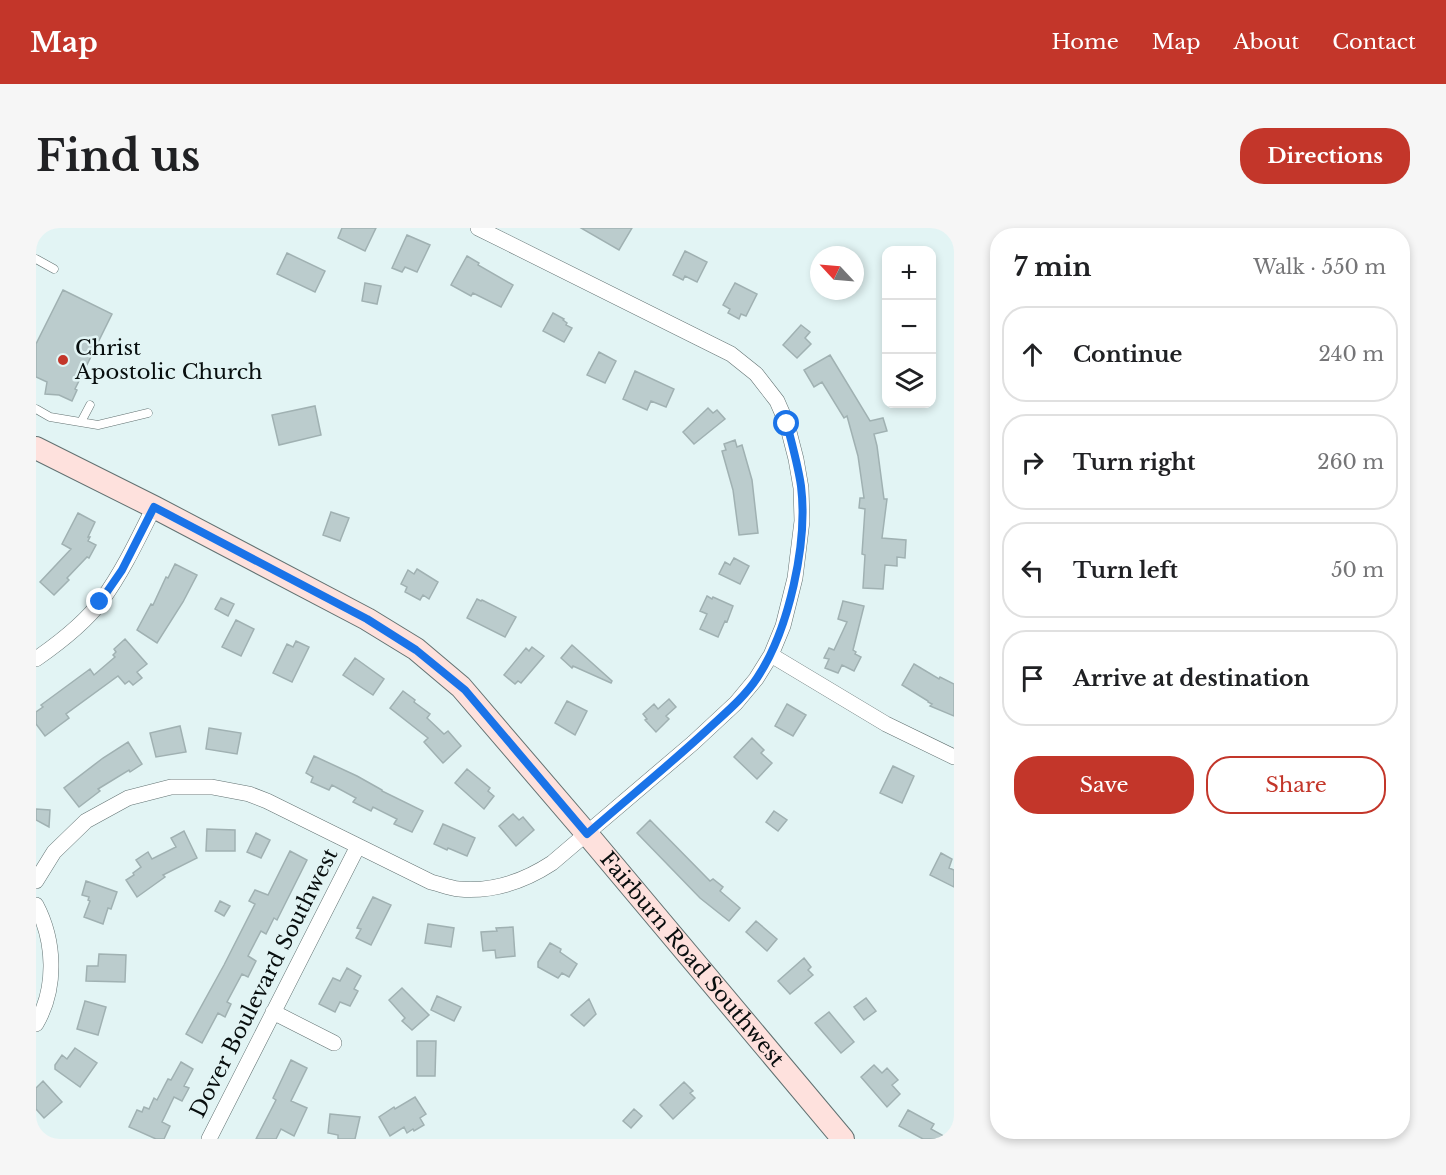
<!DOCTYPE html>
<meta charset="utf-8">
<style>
body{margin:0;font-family:"Libre Baskerville",serif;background:#f6f6f6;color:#202124}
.controls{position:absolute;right:18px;top:18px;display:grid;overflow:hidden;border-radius:12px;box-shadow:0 3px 9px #0003}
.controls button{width:54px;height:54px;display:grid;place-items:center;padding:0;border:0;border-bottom:2px solid #e0e0e0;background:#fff;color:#202124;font:30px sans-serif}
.compass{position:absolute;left:774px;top:18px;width:54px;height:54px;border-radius:50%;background:#fff;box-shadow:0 3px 9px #0003;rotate:296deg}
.stop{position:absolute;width:18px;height:18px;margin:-14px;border:4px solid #1a73e8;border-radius:50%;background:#fff}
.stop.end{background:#1a73e8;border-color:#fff;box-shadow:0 2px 6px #0008}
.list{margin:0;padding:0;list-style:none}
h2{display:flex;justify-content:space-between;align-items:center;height:78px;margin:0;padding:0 24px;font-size:26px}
h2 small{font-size:20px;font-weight:400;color:#757577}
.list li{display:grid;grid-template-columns:39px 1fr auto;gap:18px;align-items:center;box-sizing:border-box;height:96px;margin:0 12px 12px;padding:0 12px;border:2px solid #e0e0e0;border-radius:24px}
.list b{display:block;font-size:22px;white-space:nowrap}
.list em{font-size:20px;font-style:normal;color:#757577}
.actions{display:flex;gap:12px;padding:18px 24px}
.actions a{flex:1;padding:14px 0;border:2px solid #c3362a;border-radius:24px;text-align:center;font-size:21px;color:#c3362a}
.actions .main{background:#c3362a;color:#fff}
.icon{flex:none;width:33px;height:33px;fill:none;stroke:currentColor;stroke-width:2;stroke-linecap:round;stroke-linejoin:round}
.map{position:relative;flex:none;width:918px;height:911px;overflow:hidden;border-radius:24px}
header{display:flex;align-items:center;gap:36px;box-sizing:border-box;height:84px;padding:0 30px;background:#c3362a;color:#fff}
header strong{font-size:28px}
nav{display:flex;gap:33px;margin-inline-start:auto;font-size:21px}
.intro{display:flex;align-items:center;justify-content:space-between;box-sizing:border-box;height:144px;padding:0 36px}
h1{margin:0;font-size:42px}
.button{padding:15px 27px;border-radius:24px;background:#c3362a;color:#fff;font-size:21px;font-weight:700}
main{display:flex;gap:36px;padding:0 36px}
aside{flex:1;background:#fff;border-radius:24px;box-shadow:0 3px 9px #0003}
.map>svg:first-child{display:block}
.building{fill:#bbcccd;stroke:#a0b1b2;stroke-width:1.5}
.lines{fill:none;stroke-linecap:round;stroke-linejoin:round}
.lane-casing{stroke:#627272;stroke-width:9}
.street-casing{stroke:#627272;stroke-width:16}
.secondary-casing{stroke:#627272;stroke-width:24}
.lane{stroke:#fff;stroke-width:8}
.street{stroke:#fff;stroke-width:15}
.secondary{stroke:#fee1dd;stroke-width:22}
.route{stroke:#1a73e8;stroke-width:8}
.poi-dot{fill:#c3362a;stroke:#e2f4f4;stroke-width:2}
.labels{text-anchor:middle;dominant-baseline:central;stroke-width:5;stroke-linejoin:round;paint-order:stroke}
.poi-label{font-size:21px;fill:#080e0e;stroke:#e2f4f4;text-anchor:start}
.street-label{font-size:21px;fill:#080e0e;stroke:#e2f4f4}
</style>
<header>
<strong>Map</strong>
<nav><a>Home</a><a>Map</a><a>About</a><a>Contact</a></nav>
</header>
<div class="intro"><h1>Find us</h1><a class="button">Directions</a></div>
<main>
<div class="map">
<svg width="918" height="911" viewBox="0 0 918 911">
<rect width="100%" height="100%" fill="#e2f4f4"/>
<path class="building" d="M306,0H340L329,23L302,10Z
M545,0H596L583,22Z
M371,7L394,17L381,44L369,39L366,44L356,40Z
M649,23L671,34L661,54L649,48L647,52L637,47Z
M251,25L289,43L279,64L241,46Z
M431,28L443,35L442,37L477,57L465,79L437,65L435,68L415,57Z
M329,55L345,58L341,76L326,73Z
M699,55L721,66L710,88L705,86L703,91L692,85L694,81L687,77Z
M27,62L76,86L39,161L41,162L36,173L23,167L9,166L11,154L0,149V116Z
M517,85L528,91L527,92L531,95L530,97L536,100L528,114L507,103Z
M765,97L774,104L769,110L775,116L761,130L747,117Z
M563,124L580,133L569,155L551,147Z
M794,127L834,193L847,190L851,203L838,206L841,218L848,271H851L846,310L870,312L869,330L861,329V338L849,337L847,361L827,360L829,327L826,326L829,281L823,280L824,270H828L822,228L811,188L808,190L786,154L778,159L768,142Z
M599,143L638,161L630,179L615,173L611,182L587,171Z
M279,178L285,207L243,217L236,187Z
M672,180L677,185L681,182L689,191L658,216L647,204Z
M699,212L701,219L706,217L716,252L722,305L703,307L697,262L686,223L690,222L688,216Z
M295,284L313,290L304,313L287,307Z
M42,285L59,294L52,309H54L52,313L60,317L53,330L51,329L31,350L33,352L18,367L4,354L35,321L26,316Z
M698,330L713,338L704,356L683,346L689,334L694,337Z
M139,336L161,347L147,374L121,415L101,402L115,376L117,377L130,349L132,350Z
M381,341L402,354L393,371L387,367L384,372L369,364L371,359L365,356L372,342L378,346Z
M671,368L676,371L677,369L697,378L691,394L689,393L682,409L664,401L671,386L664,383Z
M185,370L198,376L192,388L179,381Z
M441,371L445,373L446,372L480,389L469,409L431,390Z
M807,373L828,378L817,422L820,424L819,426L825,429L818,443L806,437L802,445L789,440L793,431L788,430L793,420L798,422L811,394L802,391Z
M200,392L218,401L205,428L186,419Z
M89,411L111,436L101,444L106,450L97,457L93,453L89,456L82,448L30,486L33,490L9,508L0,496V484L7,479L5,477L54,441L58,447L79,429L77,427L80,424L78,421Z
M260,413L273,419L256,454L237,445L251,416L257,419Z
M536,417L576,453L575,455L537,438L536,440L525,430Z
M496,419L508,428L485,455L482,453L479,456L468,447L490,420L493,423Z
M319,430L348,451L337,467L307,447Z
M878,436L903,451L904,449L918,456V488L894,478L896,476L892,474V473L866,457Z
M367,463L379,472L378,474L394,486L391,490L408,506L412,503L425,518L407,535L388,514L392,510L354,480Z
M633,471L640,479L630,488L633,491L620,504L609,492L611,491L607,486L618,476L622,481Z
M531,473L551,483L539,507L519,495Z
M751,476L770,487L757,508L739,498Z
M144,498L150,524L120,529L114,505Z
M173,500L205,505L201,526L170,521Z
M716,510L728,522L725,525L736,535L721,551L698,529Z
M92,514L106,536L94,544L93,542L62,561L64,563L43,579L28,560L67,530Z
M278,528L321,548L346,562V563L387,583L376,604L358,596L361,591L337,579L335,583L317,574L320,570L296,557L293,562L275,554L277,549L270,545Z
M857,538L878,548L866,575L844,565Z
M431,541L454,560L452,563L458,568L448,581L419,555Z
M0,581L14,582L13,599L0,592Z
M738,583L751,592L742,603L730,594Z
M477,586L483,592L487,589L498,602L480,618L463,598Z
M614,592L674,653L677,651L687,659L684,663L704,680L693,693L664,670L601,605Z
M407,596L439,610L431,628L412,620L411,622L398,616Z
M171,601L199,602V623H170Z
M148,603L161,630L127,647L129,649L101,669L90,652L98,647L97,645L105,639L100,632L112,624L116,631L140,619L135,610Z
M220,605L234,612L225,630L211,624Z
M254,623L271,632L241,692L238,690L230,706L225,703L212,728L220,733L212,749L206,746L191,774L195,776L189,789L182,785L166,815L150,806L188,737L219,676L213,673L219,662L232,667Z
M905,625L916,631L913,640L918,642V659L894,647Z
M50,653L81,664L75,681L72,680L67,696L48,689L54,673L52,672L53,669L46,667Z
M337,669L355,677L335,717L320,710L325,701L321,700Z
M184,673L194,678L188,688L179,683Z
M720,693L741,711L731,723L710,704Z
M392,696L418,700L415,719L389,715Z
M477,699L479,728L460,730L459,722L447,723L445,704L461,703L460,700Z
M514,715L525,721L524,724L541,736L533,749L526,745L522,750L502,739V734Z
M63,726L90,727L89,754L50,753L51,738H62Z
M768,730L775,739L772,742L777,747L754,766L742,753Z
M311,740L325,748L318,761L322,763L314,778L304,774L299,784L283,776L297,750L304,753Z
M366,760L393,787L376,802L366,793L369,790L353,772Z
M401,768L425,779L418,793L395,782Z
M830,770L840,783L828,792L818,779Z
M553,771L560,786L548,798L535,787Z
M49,773L70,779L62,807L41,801Z
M793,784L818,814L805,825L779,795Z
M381,813H400L399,848H381Z
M39,820L61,835L44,859L19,841V837L26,827L31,831Z
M255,832L271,840L255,873L271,880L258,908L245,901L240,911H220L240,872L237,870Z
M145,834L157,841L148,858L153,860L146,873L138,869L126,894L134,898L128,911H120L93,899L101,882L106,884L108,879L113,881L118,870L121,872L132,851L135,852Z
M838,837L846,845L851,840L862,852L856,857L864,866L851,879L825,849Z
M7,853L26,874L8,890L0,881V860Z
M648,854L657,863L654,865L659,870L637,891L624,877Z
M379,869L390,886L384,890L388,897L378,903L377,901L371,905L368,899L354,908L343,889L358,879L359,881Z
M598,881L606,888L595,900L587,893Z
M872,882L898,896L895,901L913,911H887L863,898Z
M294,886L324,889L319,911H302V907L292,905Z"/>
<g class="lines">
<defs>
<path id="lane" d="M0,31L18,41
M0,181L14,189L62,197L112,185
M45,194L54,177"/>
<path id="street" d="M735,427L850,496L918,529
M0,431C23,415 49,395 66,372C87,343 102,311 118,279
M0,653L18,624L50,593L92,570L135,559H176L213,566L231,573L395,654C404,656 413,660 423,661C457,664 487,654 516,635L657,515L700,475L720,451L735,427L747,398L759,350L766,293L765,260L760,231L751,196L741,173L720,146L695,126L442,0
M0,677C19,713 21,760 0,796
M237,784L298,815
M173,911L322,618"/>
<g id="secondary">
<path id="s1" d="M0,220L118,279L331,391L380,421L425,459L551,606L807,911"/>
</g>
</defs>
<use href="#lane" class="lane-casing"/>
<use href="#street" class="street-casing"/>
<use href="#secondary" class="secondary-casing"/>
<use href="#lane" class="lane"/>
<use href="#street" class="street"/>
<use href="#secondary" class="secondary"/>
</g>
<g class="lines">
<path class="route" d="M64,374L86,342L118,279L331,391L380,422L429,462L551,606C591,571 632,538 671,502C688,486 708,470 721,450C753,402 772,315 765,258C762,237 756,217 751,196"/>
</g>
<circle class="poi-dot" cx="27" cy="132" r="6"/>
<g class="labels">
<g class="poi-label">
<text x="39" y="120">Christ<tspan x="39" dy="24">Apostolic Church</tspan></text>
</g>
<g class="street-label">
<text stroke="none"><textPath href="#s1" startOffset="846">Fairburn Road Southwest</textPath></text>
<text transform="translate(228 755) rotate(-63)">Dover Boulevard Southwest</text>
</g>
</g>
</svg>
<div class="controls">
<button>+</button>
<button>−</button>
<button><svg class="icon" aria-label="layers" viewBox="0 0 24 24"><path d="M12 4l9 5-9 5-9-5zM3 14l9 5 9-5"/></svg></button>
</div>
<svg class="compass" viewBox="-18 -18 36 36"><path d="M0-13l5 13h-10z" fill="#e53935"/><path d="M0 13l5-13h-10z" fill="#757577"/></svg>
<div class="stop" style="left:751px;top:196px"></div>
<div class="stop end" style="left:64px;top:374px"></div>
</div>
<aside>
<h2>7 min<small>Walk · 550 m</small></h2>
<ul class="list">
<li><svg class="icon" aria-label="ahead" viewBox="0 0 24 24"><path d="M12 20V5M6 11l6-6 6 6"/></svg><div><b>Continue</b></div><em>240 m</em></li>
<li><svg class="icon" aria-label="right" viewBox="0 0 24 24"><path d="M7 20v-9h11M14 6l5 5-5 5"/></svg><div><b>Turn right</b></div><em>260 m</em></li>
<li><svg class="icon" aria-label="left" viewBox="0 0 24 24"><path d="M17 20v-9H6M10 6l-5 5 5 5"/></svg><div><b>Turn left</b></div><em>50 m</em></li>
<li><svg class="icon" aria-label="arrive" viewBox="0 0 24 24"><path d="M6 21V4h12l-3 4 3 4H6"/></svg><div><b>Arrive at destination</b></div></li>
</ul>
<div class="actions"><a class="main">Save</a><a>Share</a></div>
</aside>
</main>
